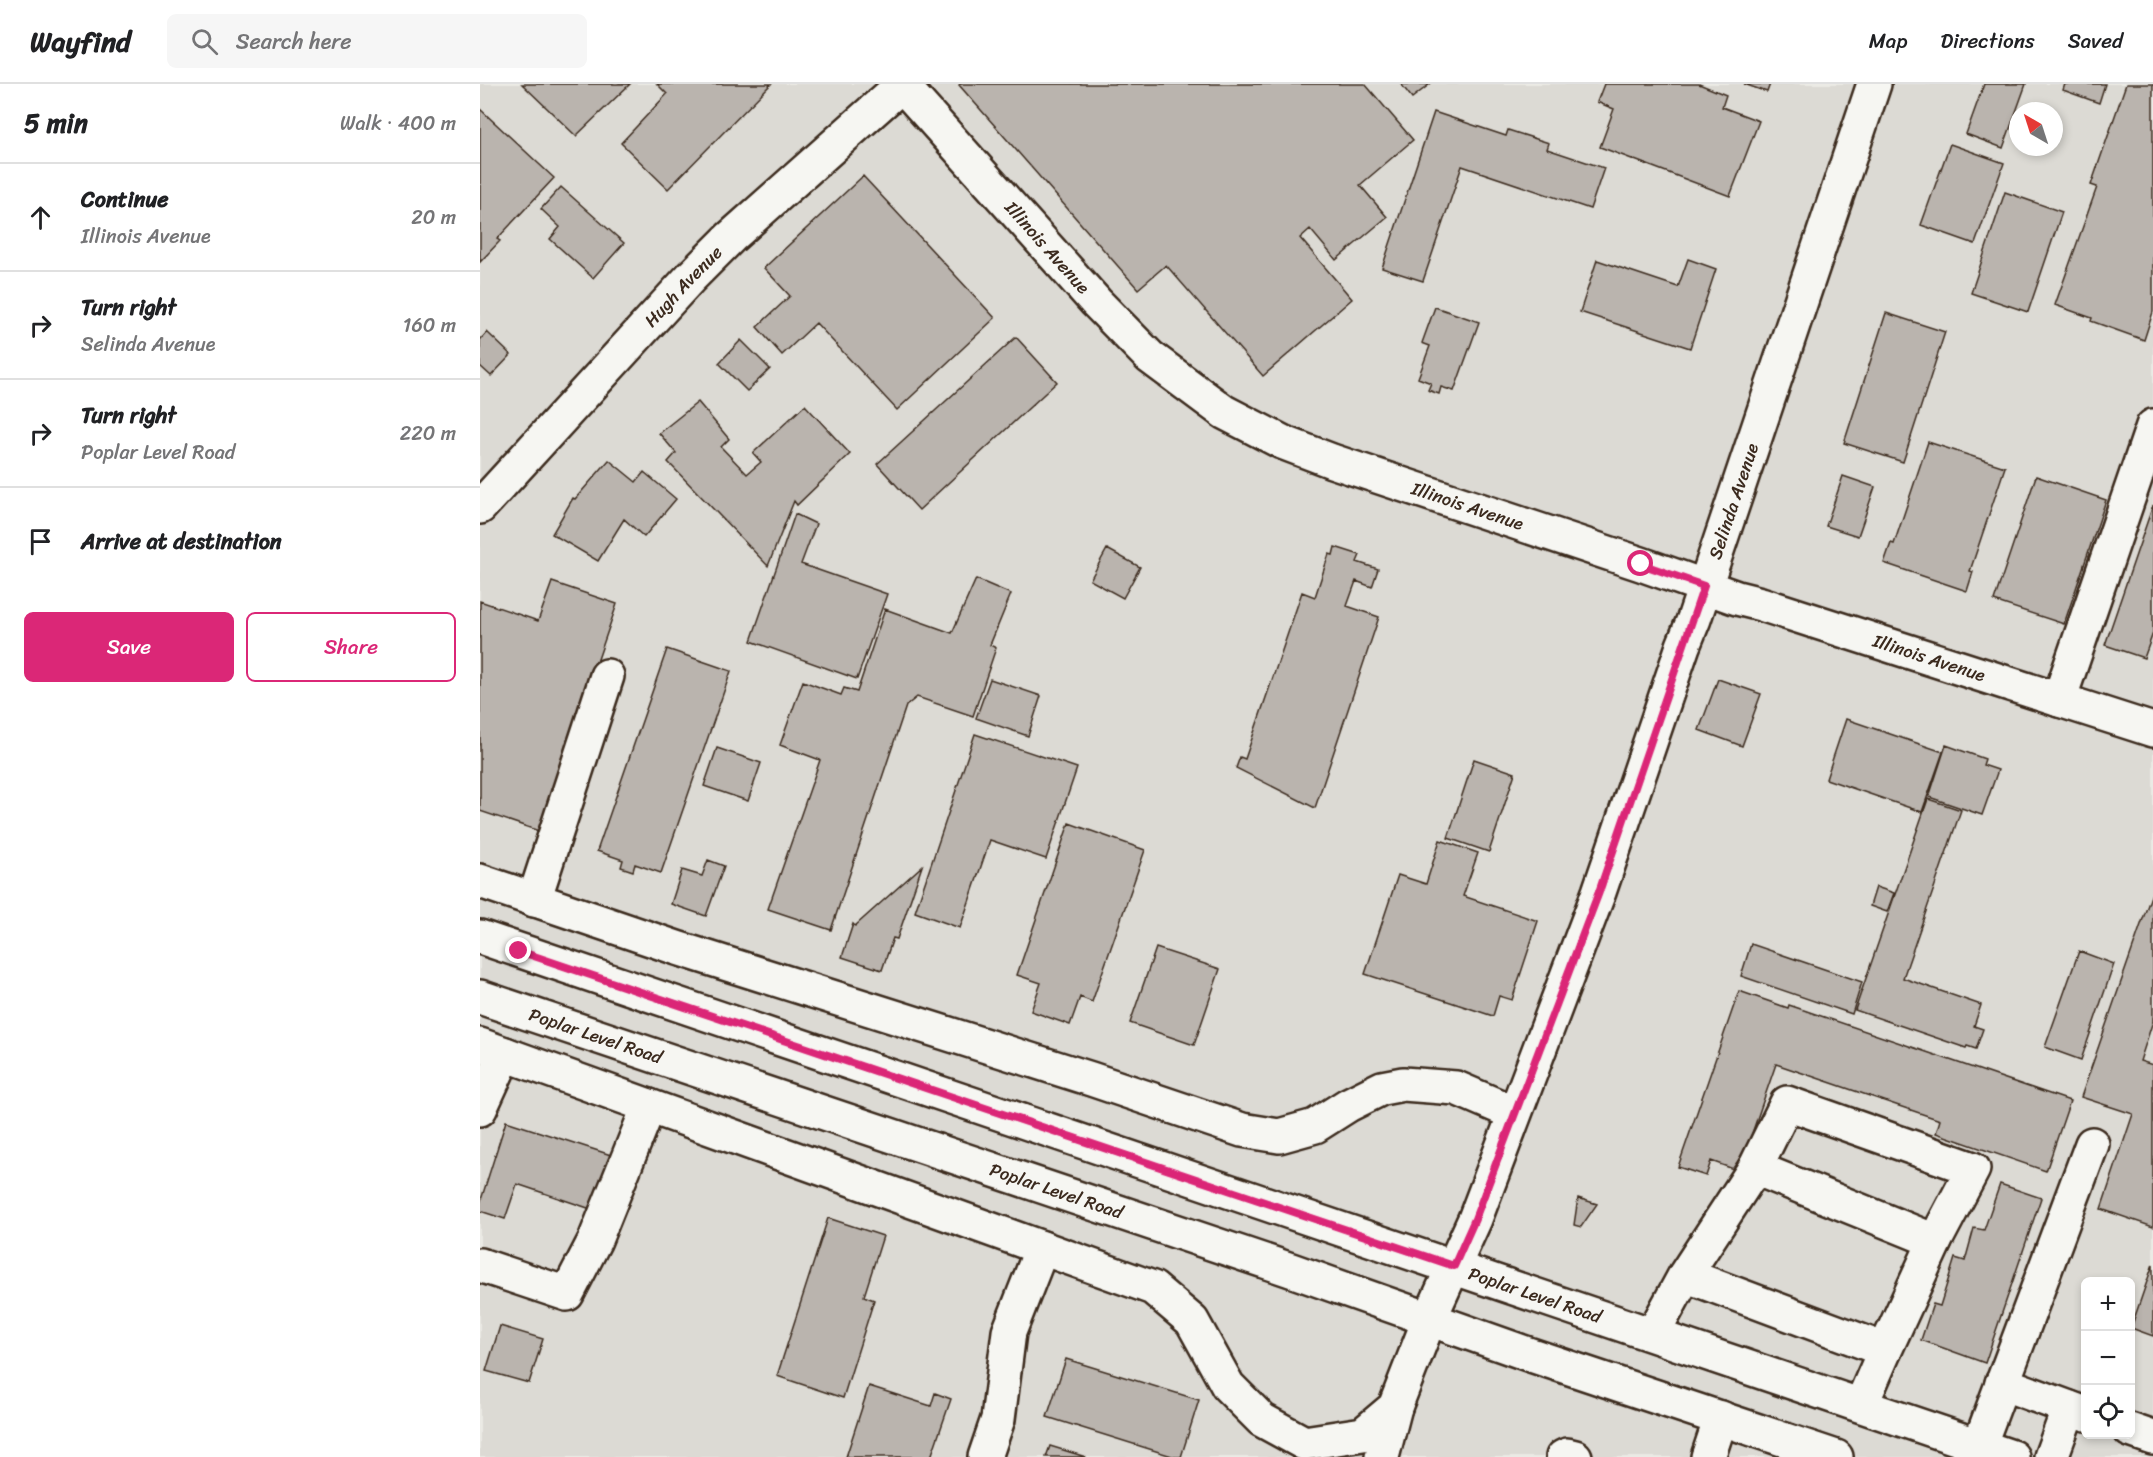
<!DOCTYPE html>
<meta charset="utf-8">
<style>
body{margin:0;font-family:Sriracha,sans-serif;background:#f6f6f6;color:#202124}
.controls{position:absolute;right:18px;bottom:18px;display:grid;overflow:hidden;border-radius:9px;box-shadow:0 3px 9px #0003}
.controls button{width:54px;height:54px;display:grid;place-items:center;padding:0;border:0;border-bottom:2px solid #e0e0e0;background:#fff;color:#202124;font:30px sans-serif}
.compass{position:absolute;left:1529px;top:18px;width:54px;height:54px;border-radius:50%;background:#fff;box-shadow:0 3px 9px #0003;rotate:321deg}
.stop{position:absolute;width:18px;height:18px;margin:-14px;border:4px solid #db2777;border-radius:50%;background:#fff}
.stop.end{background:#db2777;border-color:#fff;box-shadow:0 2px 6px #0008}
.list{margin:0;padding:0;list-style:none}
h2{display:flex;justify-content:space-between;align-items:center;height:78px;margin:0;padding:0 24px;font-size:26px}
h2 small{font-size:20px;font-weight:400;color:#757577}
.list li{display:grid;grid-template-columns:39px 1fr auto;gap:18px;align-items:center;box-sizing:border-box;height:108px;padding:0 24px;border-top:2px solid #e0e0e0}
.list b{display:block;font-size:22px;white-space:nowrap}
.list p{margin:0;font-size:20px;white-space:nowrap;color:#757577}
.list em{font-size:20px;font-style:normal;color:#757577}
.actions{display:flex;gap:12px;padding:18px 24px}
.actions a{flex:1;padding:14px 0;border:2px solid #db2777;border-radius:9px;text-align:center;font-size:21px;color:#db2777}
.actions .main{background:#db2777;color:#fff}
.icon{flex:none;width:33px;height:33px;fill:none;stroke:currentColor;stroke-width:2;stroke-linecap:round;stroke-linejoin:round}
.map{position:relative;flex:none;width:1673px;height:1373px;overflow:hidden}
header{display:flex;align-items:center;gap:36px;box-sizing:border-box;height:84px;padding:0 30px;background:#fff;border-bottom:2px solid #e0e0e0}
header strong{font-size:28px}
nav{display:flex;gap:33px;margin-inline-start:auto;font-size:21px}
.search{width:420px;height:54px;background:#f6f6f6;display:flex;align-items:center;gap:15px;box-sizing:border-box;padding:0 21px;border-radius:9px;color:#757577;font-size:22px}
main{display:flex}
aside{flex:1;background:#fff}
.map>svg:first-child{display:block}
.built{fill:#dcdad4;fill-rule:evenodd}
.building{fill:#bab4ae;stroke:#3b2a1e;stroke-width:1.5}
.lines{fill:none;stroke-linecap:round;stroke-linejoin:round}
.minor-casing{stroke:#3b2a1e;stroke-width:38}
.major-casing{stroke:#3b2a1e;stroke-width:38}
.minor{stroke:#f6f6f2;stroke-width:33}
.major{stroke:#f6f6f2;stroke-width:33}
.route{stroke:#db2777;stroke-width:8}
.labels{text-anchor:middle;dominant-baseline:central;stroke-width:5;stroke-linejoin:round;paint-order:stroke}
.street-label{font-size:18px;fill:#3b2a1e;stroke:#f6f6f2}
</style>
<header>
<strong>Wayfind</strong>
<div class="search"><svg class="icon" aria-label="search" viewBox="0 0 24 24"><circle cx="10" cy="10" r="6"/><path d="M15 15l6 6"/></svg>Search here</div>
<nav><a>Map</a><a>Directions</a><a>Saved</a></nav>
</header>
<main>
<aside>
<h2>5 min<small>Walk · 400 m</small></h2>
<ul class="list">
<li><svg class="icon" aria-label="ahead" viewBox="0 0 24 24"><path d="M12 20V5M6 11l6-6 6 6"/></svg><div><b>Continue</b><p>Illinois Avenue</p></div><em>20 m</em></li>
<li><svg class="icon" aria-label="right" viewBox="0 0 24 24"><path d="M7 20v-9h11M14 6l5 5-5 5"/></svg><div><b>Turn right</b><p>Selinda Avenue</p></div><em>160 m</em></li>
<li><svg class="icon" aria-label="right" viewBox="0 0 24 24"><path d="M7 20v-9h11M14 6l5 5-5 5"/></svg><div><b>Turn right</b><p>Poplar Level Road</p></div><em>220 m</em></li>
<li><svg class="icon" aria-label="arrive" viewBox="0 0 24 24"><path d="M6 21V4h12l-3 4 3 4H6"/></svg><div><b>Arrive at destination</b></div></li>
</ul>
<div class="actions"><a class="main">Save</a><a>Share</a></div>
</aside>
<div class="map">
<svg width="1673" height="1373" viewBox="0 0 1673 1373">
<rect width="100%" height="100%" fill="#ebeae5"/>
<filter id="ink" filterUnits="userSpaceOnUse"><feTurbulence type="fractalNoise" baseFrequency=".0167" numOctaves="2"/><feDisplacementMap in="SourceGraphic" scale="12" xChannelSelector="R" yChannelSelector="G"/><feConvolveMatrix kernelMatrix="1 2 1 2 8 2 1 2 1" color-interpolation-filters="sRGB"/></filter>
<g filter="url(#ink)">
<path class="built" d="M0,0H1673V1373H0ZM1538,27H1574V63H1538ZM1606,1198H1650V1350H1606Z"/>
<path class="building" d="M42,0H150L96,52Z
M177,0H291L188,105L141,59L187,10Z
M480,0H885L933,56L880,101L907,133L856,176L830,145L820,154L872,215L783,292L686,181L658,205L479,1Z
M921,0H950L932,14Z
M1124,0H1219L1246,11L1242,23L1279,37L1250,112L1120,63L1134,25L1117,18Z
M1264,0H1290L1287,8Z
M1504,0H1546L1523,64L1486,50Z
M1585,0H1625L1619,19L1583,6Z
M1646,0H1673V228L1664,256L1611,237L1612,234L1575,221L1617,103L1611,101Z
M0,25L74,94L17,155L20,157L0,178Z
M954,28L1026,52L1028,46L1069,59L1067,65L1124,84L1110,125L982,82L943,197L902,184Z
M1470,60L1524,79L1495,160L1441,141Z
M383,92L515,234L417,326L336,239L302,271L277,243L310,212L284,184Z
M81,103L144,159L113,194L70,155L80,143L61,125Z
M1525,108L1582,128L1548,228L1491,209Z
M1208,175L1236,185L1210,264L1100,228L1117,176L1198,203Z
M955,223L999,238L974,307L961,303L959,310L948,306L951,299L938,294L950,262L942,259Z
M1406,229L1465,248L1423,378L1364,359Z
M7,248L31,271L11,292L0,282V256Z
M536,253L577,298L439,426L397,380Z
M261,256L290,285L267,307L239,279Z
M218,318L249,355L241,363L267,390L281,378L273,369L325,321L370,370L317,421L314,417L288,482L188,378L196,369L179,349Z
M1448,358L1525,383L1490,487L1493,488L1487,507L1404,479L1411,459L1414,460Z
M129,376L156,398L164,388L196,415L164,453L144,435L118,477L72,450L93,414L95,415Z
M1363,392L1395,403L1378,452L1346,442Z
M1556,392L1626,416L1584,540L1514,517Z
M1673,421V549L1664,574L1625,561Z
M315,430L336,440L321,480L407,510L377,595L271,557Z
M855,463L880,471L877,478L898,485L892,503L876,497L867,522L899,533L835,724L756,684L760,673L765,675L822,508L835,513L849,470L853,471Z
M627,465L660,483L643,514L610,496Z
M496,495L531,510L510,561L516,564L493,632L437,613L426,622L351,846L288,825L340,676L300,661L323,597L361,611L364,604L377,608L405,525L472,549Z
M72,498L137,520L59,747L0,727V517L58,537Z
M187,565L251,587L181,789L155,780L153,787L141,783L143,776L117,767Z
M510,595L561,612L548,652L496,634Z
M1238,595L1281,610L1262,662L1219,646Z
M1366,635L1463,668L1442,728L1346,695Z
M495,650L597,684L566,775L510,756L480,844L435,828Z
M1466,661L1505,675L1503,681L1518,686L1502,731L1449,713Z
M237,664L281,679L268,717L224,702Z
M994,675L1035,689L1009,768L968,754Z
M1448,715L1481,726L1423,894L1501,921L1494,942L1503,945L1496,965L1487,962L1486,964L1375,926Z
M589,739L665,766L612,918L600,913L590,941L551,927L561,899L537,891Z
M960,756L998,769L983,812L1058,837L1032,916L1019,912L1013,932L885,890L918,791L946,800Z
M228,776L244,782L226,832L191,820L202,786L222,792Z
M442,782L417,855L413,854L402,886L362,873L373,840L375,842Z
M1396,803L1414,809L1407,828L1390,822Z
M1673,806V937L1660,977L1673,981V1143L1621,1125L1653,1030L1601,1013Z
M1271,860L1382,898L1372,930L1261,892Z
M676,864L740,885L714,961L650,939Z
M1599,867L1634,880L1601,976L1565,963Z
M1259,907L1308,924L1309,921L1590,1017L1566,1087L1456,1049L1460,1036L1296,980L1259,1087L1231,1077L1226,1092L1198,1083Z
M26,1037L134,1072L111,1125L37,1100L25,1135L0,1127V1119Z
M1520,1100L1561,1114L1505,1279L1441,1256L1453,1220L1460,1222L1475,1174L1485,1177L1494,1144L1504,1146Z
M1098,1114L1117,1120L1101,1143L1094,1141Z
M348,1134L403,1152L384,1212L394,1216L363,1314L297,1292Z
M1673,1180V1252L1651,1244Z
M20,1242L63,1255L49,1299L6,1287Z
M586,1275L719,1316L701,1373H695L567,1333Z
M389,1302L451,1322L455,1309L471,1315L451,1373H366Z
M570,1362L606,1373H566Z"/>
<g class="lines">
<defs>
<g id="minor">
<path id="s1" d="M422,1L616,218L670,273L744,328L802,358L852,377L1161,480L1257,514L1281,520L1673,646"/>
<path id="s2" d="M0,423L211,193L251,153L423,0"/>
<path d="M1579,616L1673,342"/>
<path d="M0,797L197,864L611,995L762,1046L799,1052L835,1042L868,1021L902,1004L923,1000L976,1004L1034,1029"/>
<path d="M54,816L127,592"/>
<path id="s3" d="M0,961L673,1204L712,1237L748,1302L782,1336L824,1359L883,1350L915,1323L949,1236L995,1135L1119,808L1203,562L1214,535L1394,0"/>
<path d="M0,1025L25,970"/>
<path d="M1275,1084L1455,1157"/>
<path d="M0,1181L87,1210L115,1156L169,1022"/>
<path d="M1173,1250L1205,1191L1405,1266L1455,1157L1493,1085L1307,1019L1275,1084L1205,1191"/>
<path d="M1522,1299L1606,1330"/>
<path d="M1381,1321L1405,1266"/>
<path d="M1650,1346L1673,1354"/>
<path d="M1499,1362L1612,1060"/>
<path d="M505,1373L518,1335L529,1248L562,1164"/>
<path d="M902,1373L915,1323"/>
<path d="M1083,1373L1087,1371L1095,1373"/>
<path d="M1228,1373L1241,1334"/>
<path d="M1571,1373L1589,1324"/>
</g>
<g id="major">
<path id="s4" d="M0,853L1532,1373"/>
<path id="s5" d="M0,913L811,1186L1048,1270L1356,1373"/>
</g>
</defs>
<use href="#minor" class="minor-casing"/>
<use href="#major" class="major-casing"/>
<use href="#minor" class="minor"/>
<use href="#major" class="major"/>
</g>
</g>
<g class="lines" filter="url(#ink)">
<path class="route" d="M39,867L974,1182L995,1135L1119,808L1224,502L1161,480"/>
</g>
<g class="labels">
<g class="street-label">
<text stroke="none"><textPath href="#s1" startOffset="218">Illinois Avenue</textPath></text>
<text stroke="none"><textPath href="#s2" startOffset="300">Hugh Avenue</textPath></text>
<text stroke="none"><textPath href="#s3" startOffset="2006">Selinda Avenue</textPath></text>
<text stroke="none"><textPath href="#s1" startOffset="722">Illinois Avenue</textPath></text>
<text stroke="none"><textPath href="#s1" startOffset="1208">Illinois Avenue</textPath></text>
<text stroke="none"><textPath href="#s5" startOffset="122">Poplar Level Road</textPath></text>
<text stroke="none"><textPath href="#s5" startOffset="608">Poplar Level Road</textPath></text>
<text stroke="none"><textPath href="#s4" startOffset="1114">Poplar Level Road</textPath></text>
</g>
</g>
</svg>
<div class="controls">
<button>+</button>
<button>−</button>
<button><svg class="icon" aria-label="locate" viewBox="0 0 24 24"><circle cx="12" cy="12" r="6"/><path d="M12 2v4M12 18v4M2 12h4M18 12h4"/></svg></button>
</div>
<svg class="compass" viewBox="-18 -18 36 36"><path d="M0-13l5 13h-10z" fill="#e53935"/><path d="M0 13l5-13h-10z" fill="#757577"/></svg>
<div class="stop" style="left:1161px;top:480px"></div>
<div class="stop end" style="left:39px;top:867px"></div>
</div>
</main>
